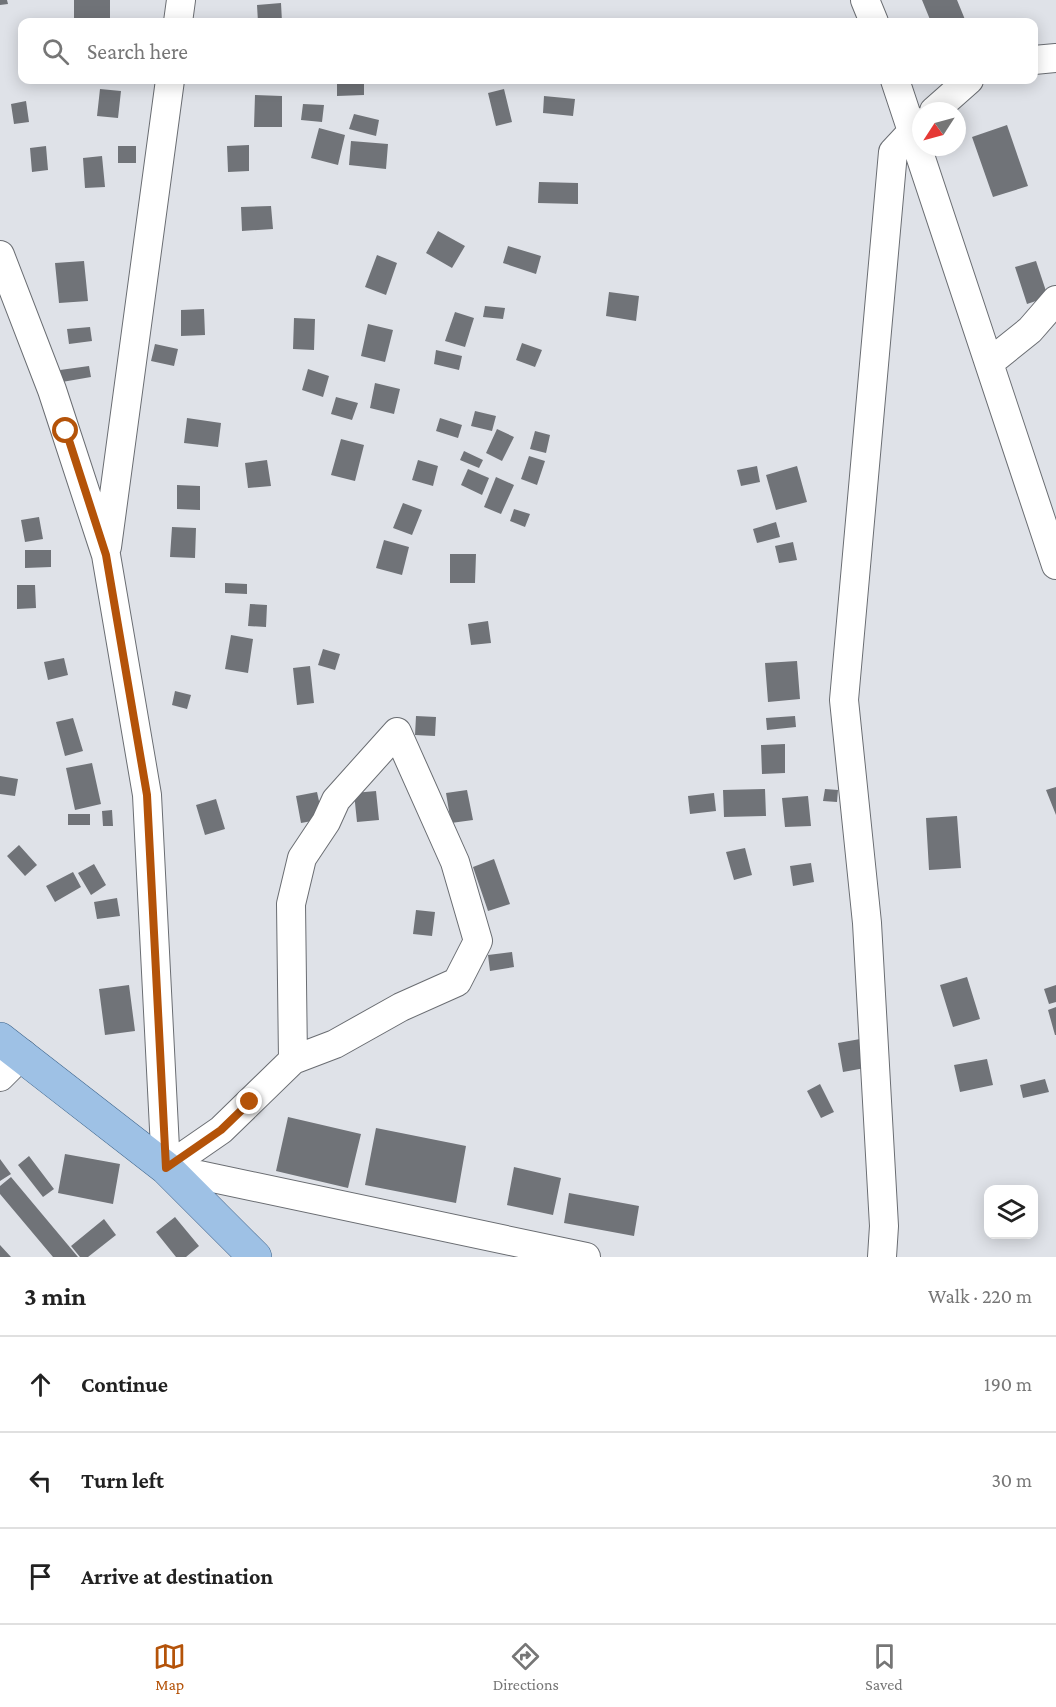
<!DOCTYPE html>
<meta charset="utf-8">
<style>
body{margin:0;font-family:"Crimson Pro",serif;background:#f2f2f2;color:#222}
.controls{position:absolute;right:18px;bottom:18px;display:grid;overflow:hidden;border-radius:12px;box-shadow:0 3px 15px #0003}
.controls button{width:54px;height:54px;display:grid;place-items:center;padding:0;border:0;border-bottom:2px solid #e0e0e0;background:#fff;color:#222;font:30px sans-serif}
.compass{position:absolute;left:912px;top:102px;width:54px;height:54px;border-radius:50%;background:#fff;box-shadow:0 3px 15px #0003;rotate:234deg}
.stop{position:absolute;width:18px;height:18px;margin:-14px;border:4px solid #b45309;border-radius:50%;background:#fff}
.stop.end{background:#b45309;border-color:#fff;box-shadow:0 2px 6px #0008}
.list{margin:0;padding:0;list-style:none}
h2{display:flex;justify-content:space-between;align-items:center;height:78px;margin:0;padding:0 24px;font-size:26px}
h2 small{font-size:20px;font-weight:400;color:#767676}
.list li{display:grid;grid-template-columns:39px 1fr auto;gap:18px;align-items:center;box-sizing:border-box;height:96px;padding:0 24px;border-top:2px solid #e0e0e0}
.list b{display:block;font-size:22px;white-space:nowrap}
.list em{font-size:20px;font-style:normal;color:#767676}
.icon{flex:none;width:33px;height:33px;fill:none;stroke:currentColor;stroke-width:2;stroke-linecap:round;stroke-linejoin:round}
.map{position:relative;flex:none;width:1056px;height:1257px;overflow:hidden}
.search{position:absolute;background:#fff;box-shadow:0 3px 15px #0003;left:18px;right:18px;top:18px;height:66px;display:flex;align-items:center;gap:15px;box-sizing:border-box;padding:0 21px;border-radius:12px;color:#767676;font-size:22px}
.sheet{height:366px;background:#fff}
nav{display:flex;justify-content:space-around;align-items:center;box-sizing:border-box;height:84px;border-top:2px solid #e0e0e0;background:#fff;font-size:16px;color:#767676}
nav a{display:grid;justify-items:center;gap:3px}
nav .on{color:#b45309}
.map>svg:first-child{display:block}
.building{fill:#707378}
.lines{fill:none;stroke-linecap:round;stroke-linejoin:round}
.minor-casing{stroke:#6a6d72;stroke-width:30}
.primary-casing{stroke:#40678e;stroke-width:34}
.minor{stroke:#fff;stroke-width:28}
.primary{stroke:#9ec1e5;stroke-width:33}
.route{stroke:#b45309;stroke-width:8}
</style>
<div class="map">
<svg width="1056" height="1257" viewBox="0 0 1056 1257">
<rect width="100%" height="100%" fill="#dfe2e8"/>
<path class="building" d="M0,0H7L8,4L0,5Z
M74,0H110V22H74Z
M922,0H957L966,22H931Z
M281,3L282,22H258L257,5Z
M487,18H505V22H487Z
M101,80H121L120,84L101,82Z
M337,80H364V95L337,96Z
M100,89L121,91L118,118L97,116Z
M504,89L512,122L496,126L488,93Z
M255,95L282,96V127H254Z
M544,96L575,99L573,116L543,113Z
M26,101L29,122L14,124L11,104Z
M303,104L324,105L322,122L301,120Z
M354,114L379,120L376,136L349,129Z
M1007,125L1028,186L993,197L972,137Z
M319,128L345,135L338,165L311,158Z
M351,141L388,144L386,169L349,165Z
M249,145V171L228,172L227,146Z
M46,146L48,170L32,172L30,148Z
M118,146H136V163H118Z
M102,156L105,187L85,188L83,158Z
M539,182L578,183V204L538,203Z
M271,206L273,229L242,231L241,207Z
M438,231L465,246L452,268L426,253Z
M508,246L541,256L536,274L503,263Z
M377,255L397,263L386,295L365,287Z
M84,261L88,301L59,303L55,263Z
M1036,261L1048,297L1027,304L1015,267Z
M609,292L639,296L636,321L606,316Z
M485,306L505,308L503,319L483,317Z
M204,309L205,335L181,336V310Z
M455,312L474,318L465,347L445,341Z
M294,318L315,319L314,350L293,349Z
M368,324L393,330L385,362L361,356Z
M90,327L92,341L69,344L67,329Z
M522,343L542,350L535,367L516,360Z
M155,344L178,349L174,366L151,361Z
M436,350L462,356L459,370L434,364Z
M89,366L91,377L62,382L60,370Z
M308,369L329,376L323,397L302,390Z
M375,383L400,389L394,414L370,408Z
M336,397L358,403L352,420L331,414Z
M475,411L496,416L492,431L471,426Z
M187,418L221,423L218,447L184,443Z
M440,418L462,425L458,438L436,431Z
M497,429L514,437L502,461L486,453Z
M535,431L550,435L546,453L530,449Z
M341,439L364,445L355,481L331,475Z
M464,451L483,460L479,468L460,460Z
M529,456L545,461L537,485L521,479Z
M267,460L271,486L248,488L245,463Z
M418,460L438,466L433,486L412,480Z
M757,466L760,482L741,486L737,470Z
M797,466L807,502L776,510L766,475Z
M468,469L489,478L482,495L461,485Z
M496,477L514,485L501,514L484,507Z
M177,485L200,486V510L177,509Z
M403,503L422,510L412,535L393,528Z
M514,509L530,514L525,527L510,521Z
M39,517L43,539L25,542L21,520Z
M776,522L780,537L757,543L753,529Z
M172,527L196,528L195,558L170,557Z
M384,540L409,547L402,575L376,568Z
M793,542L797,560L779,563L775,546Z
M25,550H51V567L25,568Z
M450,554H476L475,583H450Z
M225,583L247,584V594L225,593Z
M17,585H35L36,608L17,609Z
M250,604L267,605L266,627L248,626Z
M488,621L491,643L471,645L468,624Z
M231,635L253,639L248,673L225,669Z
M323,649L340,654L335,670L318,665Z
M64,658L68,675L48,680L44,662Z
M797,661L800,699L768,702L765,663Z
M310,666L314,703L297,705L293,668Z
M175,691L191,695L187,709L172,705Z
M416,716L436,717L435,736L415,735Z
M795,716L796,727L767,730L766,718Z
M73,718L83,751L65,756L56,722Z
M785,744V773L762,774L761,745Z
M92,763L101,804L75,810L66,768Z
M0,776L18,779L15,796L0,794Z
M1056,787V815L1046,790Z
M765,789L766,816L724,817L723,790Z
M825,789L838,790L837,802L823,801Z
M467,790L473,820L451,823L446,793Z
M376,791L379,820L357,822L354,793Z
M317,792L323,819L301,823L296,796Z
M714,793L716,811L690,814L688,796Z
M808,796L811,826L785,827L782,798Z
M216,799L225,829L205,835L196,805Z
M112,810L113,826H103L102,811Z
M68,814H90V825H68Z
M957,816L961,868L929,870L926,818Z
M19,845L37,865L25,876L7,856Z
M745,848L752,875L734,880L726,852Z
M494,859L510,904L488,911L473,867Z
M811,863L814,882L793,886L790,866Z
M94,864L106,885L91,895L78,873Z
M73,872L81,887L55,902L46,886Z
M117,898L120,916L97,919L94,902Z
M416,910L435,912L432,936L413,934Z
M512,952L514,967L490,971L488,955Z
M967,977L980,1019L953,1027L940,985Z
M129,985L135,1031L105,1035L99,989Z
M1056,985V1002L1049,1004L1044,989Z
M1056,1007V1035H1055L1048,1010Z
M860,1039L865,1068L843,1072L838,1043Z
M987,1059L993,1085L960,1092L954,1065Z
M1045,1079L1049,1092L1023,1098L1020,1085Z
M820,1084L834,1112L821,1118L807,1091Z
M288,1117L361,1134L348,1188L276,1171Z
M376,1128L466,1146L456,1203L365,1185Z
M65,1154L120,1164L113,1204L58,1193Z
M29,1156L54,1189L43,1197L18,1165Z
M0,1159L11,1174L0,1181Z
M514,1167L561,1178L553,1215L507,1205Z
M11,1177L78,1257H53L0,1194V1186Z
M569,1193L639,1206L634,1236L564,1223Z
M175,1217L199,1246L186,1257H176L156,1232Z
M104,1219L116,1235L88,1257H80L71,1246Z
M0,1245L11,1257H0Z"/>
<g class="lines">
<defs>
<path id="minor" d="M865,0L874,22
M178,22L181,0
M1034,60L1056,58
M895,80L1056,565
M934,111L969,80
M0,255L52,390L106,555L147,795L166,1168
M989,363L1030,330L1056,300
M107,547L170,80
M0,1077L23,1054
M166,1168L221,1130L293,1060L335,1044L401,1007L457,982L478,941L455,862L397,732L336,800L326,822L302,858L291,904L293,1060
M166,1168L586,1257
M882,1257L884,1226L867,923L844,700L893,152L921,122"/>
<path id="primary" d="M0,1039L166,1168L255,1257"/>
</defs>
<use href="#minor" class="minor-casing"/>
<use href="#primary" class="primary-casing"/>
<use href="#minor" class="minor"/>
<use href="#primary" class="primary"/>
</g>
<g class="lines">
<path class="route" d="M66,431L106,555L147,795L166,1168L221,1130L250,1102"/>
</g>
</svg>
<div class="controls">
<button><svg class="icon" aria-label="layers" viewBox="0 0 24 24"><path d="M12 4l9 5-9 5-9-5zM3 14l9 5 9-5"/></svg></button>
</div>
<svg class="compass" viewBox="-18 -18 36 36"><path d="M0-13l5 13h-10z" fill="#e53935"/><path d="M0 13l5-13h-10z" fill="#767676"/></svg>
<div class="stop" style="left:66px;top:431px"></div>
<div class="stop end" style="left:250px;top:1102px"></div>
<div class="search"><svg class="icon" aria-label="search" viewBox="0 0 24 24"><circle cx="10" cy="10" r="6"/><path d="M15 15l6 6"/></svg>Search here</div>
</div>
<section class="sheet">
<h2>3 min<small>Walk · 220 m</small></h2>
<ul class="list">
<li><svg class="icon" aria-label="ahead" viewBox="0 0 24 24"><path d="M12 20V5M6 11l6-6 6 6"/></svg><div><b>Continue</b></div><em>190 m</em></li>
<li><svg class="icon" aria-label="left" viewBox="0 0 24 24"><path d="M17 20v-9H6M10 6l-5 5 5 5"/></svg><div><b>Turn left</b></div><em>30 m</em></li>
<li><svg class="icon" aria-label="arrive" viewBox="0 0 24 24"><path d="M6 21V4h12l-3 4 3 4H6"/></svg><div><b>Arrive at destination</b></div></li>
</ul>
</section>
<nav>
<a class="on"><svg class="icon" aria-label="map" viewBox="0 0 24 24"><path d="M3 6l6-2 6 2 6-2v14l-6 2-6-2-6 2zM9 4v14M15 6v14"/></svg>Map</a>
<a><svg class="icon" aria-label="directions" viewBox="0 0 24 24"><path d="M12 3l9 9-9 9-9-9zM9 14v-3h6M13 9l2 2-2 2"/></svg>Directions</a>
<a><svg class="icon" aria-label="saved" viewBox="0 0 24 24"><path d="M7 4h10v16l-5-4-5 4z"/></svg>Saved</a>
</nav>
